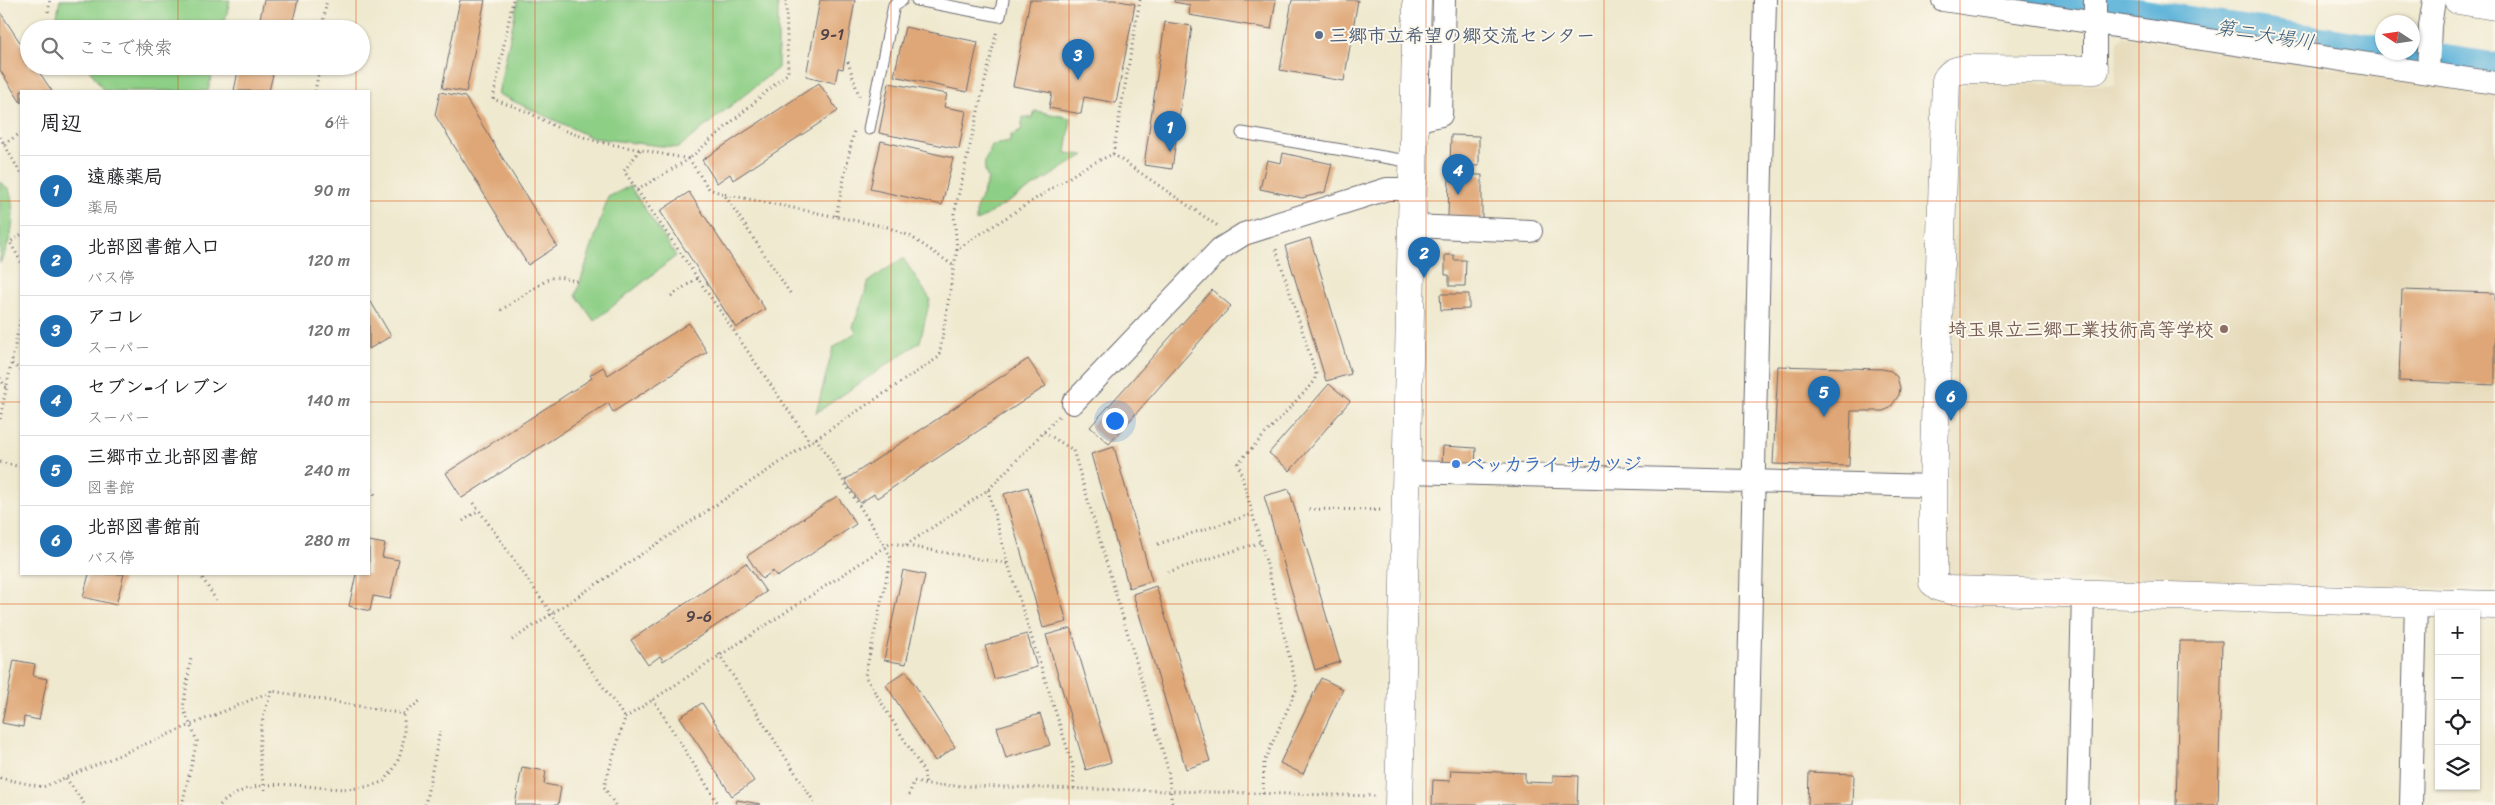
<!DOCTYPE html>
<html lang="ja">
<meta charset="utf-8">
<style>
body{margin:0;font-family:Sriracha,"Klee One",sans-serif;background:#f6f6f6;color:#202124}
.controls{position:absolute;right:15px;bottom:15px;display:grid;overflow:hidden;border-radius:0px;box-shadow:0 1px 4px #0004}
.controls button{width:45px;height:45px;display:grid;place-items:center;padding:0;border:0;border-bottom:1px solid #e0e0e0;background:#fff;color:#202124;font:25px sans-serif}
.compass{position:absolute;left:2375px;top:15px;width:45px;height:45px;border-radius:50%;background:#fff;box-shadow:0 1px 4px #0004;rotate:282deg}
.you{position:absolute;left:1114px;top:420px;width:18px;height:18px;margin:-12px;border:4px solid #fff;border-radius:50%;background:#1a73e8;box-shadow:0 0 0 8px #1a73e833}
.badge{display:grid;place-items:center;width:32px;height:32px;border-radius:50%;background:#1f6fb2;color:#fff;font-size:16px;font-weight:700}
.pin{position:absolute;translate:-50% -41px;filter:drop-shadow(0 1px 2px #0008)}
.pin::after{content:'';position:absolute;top:26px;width:18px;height:15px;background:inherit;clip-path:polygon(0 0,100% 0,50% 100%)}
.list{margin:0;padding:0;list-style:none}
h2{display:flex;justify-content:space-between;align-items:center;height:65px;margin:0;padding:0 20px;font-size:21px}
h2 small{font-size:16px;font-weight:400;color:#757577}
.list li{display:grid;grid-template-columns:32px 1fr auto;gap:15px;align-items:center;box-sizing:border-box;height:70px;padding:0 20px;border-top:1px solid #e0e0e0}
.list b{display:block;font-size:19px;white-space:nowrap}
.list p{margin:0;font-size:16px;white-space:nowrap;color:#757577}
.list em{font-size:16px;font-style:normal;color:#757577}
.icon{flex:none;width:28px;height:28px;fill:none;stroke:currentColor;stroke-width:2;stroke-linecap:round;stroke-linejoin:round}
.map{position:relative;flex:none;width:2495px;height:805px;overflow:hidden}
.search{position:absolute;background:#fff;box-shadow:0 1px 4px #0004;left:20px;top:20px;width:350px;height:55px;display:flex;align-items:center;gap:12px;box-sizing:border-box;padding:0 18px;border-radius:28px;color:#757577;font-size:19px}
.panel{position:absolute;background:#fff;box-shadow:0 1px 4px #0004;left:20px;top:90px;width:350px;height:485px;border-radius:0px}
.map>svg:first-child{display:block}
.built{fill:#e6daba}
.green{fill:#8ecf86;stroke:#587860}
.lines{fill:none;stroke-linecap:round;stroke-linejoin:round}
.river{stroke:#5cb2d9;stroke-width:35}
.building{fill:#dfa777}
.service-casing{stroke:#6a686f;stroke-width:13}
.minor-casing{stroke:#6a686f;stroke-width:24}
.tertiary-casing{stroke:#6a686f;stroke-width:29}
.path{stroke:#6a686f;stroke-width:3;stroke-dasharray:1 4;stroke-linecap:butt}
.service{stroke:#fff;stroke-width:11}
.minor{stroke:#fff;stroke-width:22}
.tertiary{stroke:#fff;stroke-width:28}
.grid{fill:none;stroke:#de560e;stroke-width:1;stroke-opacity:0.55}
.service-dot{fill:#5c6f8a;stroke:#fbf7ec;stroke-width:2}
.education-dot{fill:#8d6e63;stroke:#fbf7ec;stroke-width:2}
.shop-dot{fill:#3f7fe0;stroke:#fbf7ec;stroke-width:2}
.labels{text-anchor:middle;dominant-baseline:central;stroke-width:4;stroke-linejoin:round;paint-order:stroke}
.number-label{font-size:16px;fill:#51434a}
.service-label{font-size:19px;font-weight:bold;fill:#4e5e75;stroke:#fbf7ec;text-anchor:start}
.education-label{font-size:19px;font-weight:bold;fill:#785e54;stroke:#fbf7ec;text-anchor:end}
.shop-label{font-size:19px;font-weight:bold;fill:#366cbe;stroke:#fbf7ec;text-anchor:start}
.water-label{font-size:20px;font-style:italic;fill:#395c7a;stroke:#fbf7ec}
</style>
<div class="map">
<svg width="2495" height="805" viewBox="0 0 2495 805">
<rect width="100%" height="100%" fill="#fbf7ec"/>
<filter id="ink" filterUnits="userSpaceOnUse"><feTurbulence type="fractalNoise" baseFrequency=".02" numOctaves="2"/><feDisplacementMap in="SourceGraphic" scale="10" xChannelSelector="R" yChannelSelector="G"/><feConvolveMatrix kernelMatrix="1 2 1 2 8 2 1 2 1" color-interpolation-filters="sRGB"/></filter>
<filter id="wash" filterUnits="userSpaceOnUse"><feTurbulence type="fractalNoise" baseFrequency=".0096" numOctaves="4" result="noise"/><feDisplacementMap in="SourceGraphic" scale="20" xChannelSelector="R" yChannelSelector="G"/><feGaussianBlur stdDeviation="1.12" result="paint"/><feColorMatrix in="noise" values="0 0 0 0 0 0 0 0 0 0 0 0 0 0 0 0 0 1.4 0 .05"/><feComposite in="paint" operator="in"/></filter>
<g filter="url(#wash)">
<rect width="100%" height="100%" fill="#efe9cf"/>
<path class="built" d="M2124,37L2495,92V589L1956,578L1947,566L1959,90L1968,80L2115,86L2118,41Z"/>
<path class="green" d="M60,0H230L223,29H61L56,21Z
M518,0H778V68L678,148L593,138L498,94Z
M87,66H214L208,91H104Z
M1035,111L1071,118L1066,153L1084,155L976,222V209L988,180C981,161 986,160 992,145L1010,142V136L1021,131L1023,117L1032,118Z
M0,182L9,189C17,216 12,239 0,263Z
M630,186L676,256L594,321L576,295L608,197Z
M903,258L930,299L920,342L816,413L833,348L856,332L853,327L869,281Z"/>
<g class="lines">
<path class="river" d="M2034,0L2495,70"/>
</g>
<g id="blocks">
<path class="building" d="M264,0H298L291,29L259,23Z
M460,0H485L466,92L442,88Z
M820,0H855L843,69L838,68L835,83L806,76Z
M1030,0H1114L1135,4L1116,103L1084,97L1081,114L1049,108L1052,93L1013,86Z
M1174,0H1276L1271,29L1189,15L1190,5L1174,2Z
M1292,0H1358L1344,81L1280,70Z
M0,12L29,56V66H35L52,91H21V103L0,70Z
M1165,22L1192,26L1172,169L1144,165Z
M905,27L978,42L967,92L894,76Z
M239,66H275L269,91H234Z
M819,83L838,111L733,180L730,174L717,183L702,160Z
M889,83L947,94L944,107L966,111L959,149L879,133Z
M440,92L465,97L557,246L528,265L435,115Z
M1451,135L1479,136V166L1450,165Z
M881,141L953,158L942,205L870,189Z
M1283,153L1332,164L1325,192L1302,198L1260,189L1267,160L1281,163Z
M1449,175H1482V219L1448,218Z
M689,192L765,309L736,328L660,211Z
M1310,238L1351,374L1326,381L1285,246Z
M1445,255H1454V260H1466L1465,286H1449V275H1445Z
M1212,290L1231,306L1109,444L1090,427Z
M2402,290L2495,293V385L2399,381Z
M1440,294H1469V309L1441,310Z
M371,302L391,336L369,349V303Z
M689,323L707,352L613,412L608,403L462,498L446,473L592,378L590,375L603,367L608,375Z
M1028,359L1046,386L877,498L874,494L860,503L845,480Z
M1778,366L1882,369L1891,371L1897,377L1900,388L1899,395L1890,408L1883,411H1851L1849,466L1773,464Z
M1329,384L1350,401L1290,471L1269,453Z
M1443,446L1476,448L1475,467L1442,465Z
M1114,447L1152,581L1129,588L1091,454Z
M1028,487L1067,622L1043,628L1004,494Z
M1289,489L1340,662L1315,670L1264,496Z
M837,496L856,524L777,577L773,571L762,579L747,556Z
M369,541L385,544L382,557L399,560L390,599L373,596L370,611L349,606L356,574H369Z
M746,563L766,592L663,661L660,656L648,665L631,640Z
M903,570L925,575L906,664L884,660Z
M89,574H124L116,605L83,597Z
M1156,586L1210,761L1186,769L1133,594Z
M1071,628L1111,762L1086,770L1046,635Z
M1027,634L1037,667L994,679L985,646Z
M2180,641H2222L2218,805H2176Z
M14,660L35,664L33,676L47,679L39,720L24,717L23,727L2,723Z
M906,671L955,747L935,761L886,685Z
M1321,678L1343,689L1303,774L1280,763Z
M702,703L754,781L732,796L680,717Z
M1040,714L1050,745L1006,758L997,727Z
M522,767L546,771L544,784L561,787L558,805H515Z
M1451,770L1525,773V782L1553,783V775L1578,776L1577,805H1432L1433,780L1450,781Z
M1809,772L1854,774L1853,805H1808Z
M737,800L760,804V805H736Z"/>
</g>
</g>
<g filter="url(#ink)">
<use href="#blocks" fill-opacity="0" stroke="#6a686f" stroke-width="1"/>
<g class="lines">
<defs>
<path id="service" d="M917,0L1000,16L1003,0
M869,129L894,5L902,0
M1242,133L1413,162"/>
<path id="minor" d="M1943,0L2495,83
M2095,70V0
M2428,73L2430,26L2434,0
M1414,121L1441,115L1444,0
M1412,226L1531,231
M1073,403L1220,249L1244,234L1387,189H1413
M1407,472L1933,486
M1746,805L1765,0
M2078,805L2083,593
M2411,805L2416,602"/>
<path id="tertiary" d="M2458,0L2495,6
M2095,70L1968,69C1957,70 1951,71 1946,80L1933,486V582L1939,587L1950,590L2495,605
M1399,805L1417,0"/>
</defs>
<use href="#service" class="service-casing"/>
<use href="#minor" class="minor-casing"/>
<use href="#tertiary" class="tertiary-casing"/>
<path class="path" d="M513,0L493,99L528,112L562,130L599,142L689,159L788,73L786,0
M48,12L50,0
M322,29L327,0
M361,46H363
M848,62L859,96
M315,91L320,66
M0,137L21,174
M4,144L21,133
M640,150L624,171L810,442
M1113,154L1218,226
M637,190L689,159L709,189L724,194
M836,216L854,131
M21,235L10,242L21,262
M957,249L954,214L997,30
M790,293L724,194L887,227L910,236L954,266
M671,296L697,278
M501,310L550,278L559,277L580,282
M12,364L21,370
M0,378L6,388
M0,419L21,316
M1044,432L1073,450L1168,769L1172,805
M816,438L885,546L891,558L865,676L924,772L926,785
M0,462L21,467
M369,485L375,495
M988,490L1008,564L1073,766L1074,789
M474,503L625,718L604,787L615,805
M1309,509L1382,510
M463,521L479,510
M1158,544L1253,514
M906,545L988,490L1059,416
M1168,572L1261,542
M200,574L216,600
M512,640L939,357L957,249L1087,166L1113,154L1140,0
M719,654L816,805
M653,699L719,805
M625,718L891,543L1008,564
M0,778L43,787L272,691L404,714L420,701
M66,778L85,805
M265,790C256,754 258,725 272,691
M1263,794L1264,762L1297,688L1266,561L1238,463L1314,382L1316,374L1275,246
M909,795L914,781L926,785L1375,796L1377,794
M182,805L197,741L183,708L191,658
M220,805C268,761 332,805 384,781C403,761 405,740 404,714
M425,805L440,731"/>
<use href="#service" class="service"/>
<use href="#minor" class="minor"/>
<use href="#tertiary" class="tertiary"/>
</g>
</g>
<path class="grid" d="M178,0V29M356,0V29M535,0V805M713,0V805M891,0V805M1069,0V805M1248,0V805M1426,0V805M1604,0V805M1782,0V805M1960,0V805M2139,0V805M2317,0V805M178,66V91M356,66V91M0,201H21M369,201H2495M0,402H21M369,402H2495M178,574V805M356,574V805M0,604H2495"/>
<circle class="service-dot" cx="1319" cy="35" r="5"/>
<circle class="education-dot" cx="2224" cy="329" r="5"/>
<circle class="shop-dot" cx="1456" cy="464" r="5"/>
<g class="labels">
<g class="number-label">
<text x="832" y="34">9-1</text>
<text x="699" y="616">9-6</text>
</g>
<g class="service-label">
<text x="1329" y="35">三郷市立希望の郷交流センター</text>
</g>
<g class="education-label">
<text x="2214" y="329">埼玉県立三郷工業技術高等学校</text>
</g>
<g class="shop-label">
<text x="1466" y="464">ベッカライ サカツジ</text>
</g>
<g class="water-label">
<text transform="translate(2265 35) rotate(9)">第二大場川</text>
</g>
</g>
</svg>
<div class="controls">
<button>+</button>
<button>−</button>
<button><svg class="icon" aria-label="locate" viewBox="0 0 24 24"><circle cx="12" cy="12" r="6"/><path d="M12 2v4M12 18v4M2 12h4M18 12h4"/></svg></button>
<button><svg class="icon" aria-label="layers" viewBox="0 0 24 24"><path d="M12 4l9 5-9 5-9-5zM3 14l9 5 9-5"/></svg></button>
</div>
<svg class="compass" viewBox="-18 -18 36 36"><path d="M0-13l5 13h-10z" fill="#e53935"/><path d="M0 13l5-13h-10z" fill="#757577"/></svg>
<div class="you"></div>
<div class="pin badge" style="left:1170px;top:152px">1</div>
<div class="pin badge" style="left:1424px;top:278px">2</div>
<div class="pin badge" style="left:1078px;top:80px">3</div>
<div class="pin badge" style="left:1458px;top:195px">4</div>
<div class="pin badge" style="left:1824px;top:417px">5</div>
<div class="pin badge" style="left:1951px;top:421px">6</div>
<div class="search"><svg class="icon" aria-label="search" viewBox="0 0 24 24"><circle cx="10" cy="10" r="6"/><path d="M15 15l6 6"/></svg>ここで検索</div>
<section class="panel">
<h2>周辺<small>6件</small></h2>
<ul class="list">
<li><span class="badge">1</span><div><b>遠藤薬局</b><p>薬局</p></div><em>90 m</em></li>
<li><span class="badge">2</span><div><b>北部図書館入口</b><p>バス停</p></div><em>120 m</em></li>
<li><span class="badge">3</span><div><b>アコレ</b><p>スーパー</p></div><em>120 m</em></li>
<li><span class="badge">4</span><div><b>セブン-イレブン</b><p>スーパー</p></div><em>140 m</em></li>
<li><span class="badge">5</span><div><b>三郷市立北部図書館</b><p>図書館</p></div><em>240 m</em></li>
<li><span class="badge">6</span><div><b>北部図書館前</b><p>バス停</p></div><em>280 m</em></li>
</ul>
</section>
</div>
